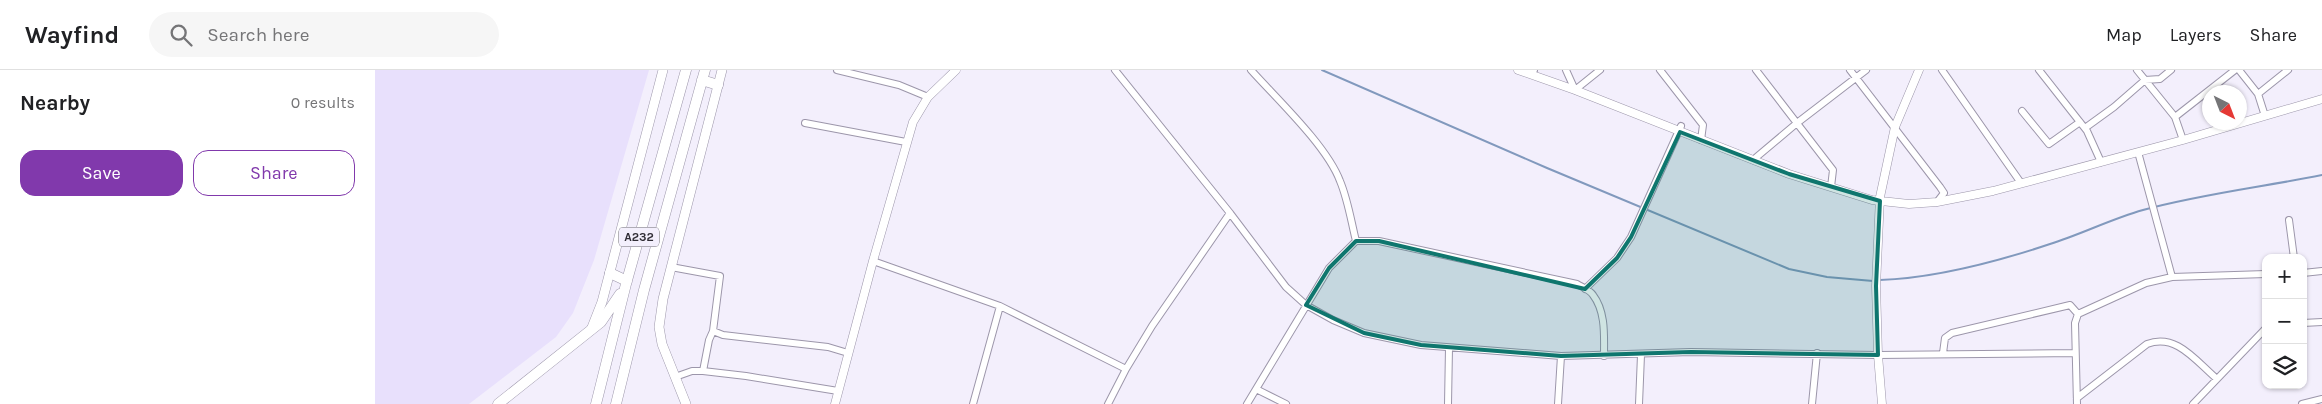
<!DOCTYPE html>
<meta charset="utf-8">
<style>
body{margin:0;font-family:Karla,sans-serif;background:#f6f6f6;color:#202124}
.controls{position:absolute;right:15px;bottom:15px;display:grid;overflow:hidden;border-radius:10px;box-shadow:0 1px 4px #0004}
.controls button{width:45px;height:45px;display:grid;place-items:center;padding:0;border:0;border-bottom:1px solid #e0e0e0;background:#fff;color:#202124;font:25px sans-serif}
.compass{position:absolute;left:1827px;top:15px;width:45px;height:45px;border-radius:50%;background:#fff;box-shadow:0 1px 4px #0004;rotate:138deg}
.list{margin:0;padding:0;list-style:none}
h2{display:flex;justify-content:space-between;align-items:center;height:65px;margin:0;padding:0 20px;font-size:21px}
h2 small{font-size:16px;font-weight:400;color:#757577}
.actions{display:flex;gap:10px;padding:15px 20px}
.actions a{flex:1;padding:11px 0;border:1px solid #8139ac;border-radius:15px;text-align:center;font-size:18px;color:#8139ac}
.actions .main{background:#8139ac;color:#fff}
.icon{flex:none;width:28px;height:28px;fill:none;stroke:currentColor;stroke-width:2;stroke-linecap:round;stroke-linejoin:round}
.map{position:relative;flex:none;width:1947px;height:334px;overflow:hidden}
header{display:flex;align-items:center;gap:30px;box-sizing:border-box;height:70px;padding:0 25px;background:#fff;border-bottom:1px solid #e0e0e0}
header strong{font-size:24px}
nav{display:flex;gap:28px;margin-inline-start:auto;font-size:18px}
.search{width:350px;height:45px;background:#f6f6f6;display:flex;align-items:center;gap:12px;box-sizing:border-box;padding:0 18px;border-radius:28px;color:#757577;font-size:19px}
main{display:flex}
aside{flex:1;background:#fff}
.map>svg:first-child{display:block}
.built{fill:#e8e0fc}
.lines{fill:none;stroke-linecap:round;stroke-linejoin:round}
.stream{stroke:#8199bd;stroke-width:2}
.minor-casing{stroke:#9c96aa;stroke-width:8}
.tertiary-casing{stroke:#9c96aa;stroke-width:9}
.secondary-casing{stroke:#9c96aa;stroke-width:10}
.trunk-casing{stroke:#9c96aa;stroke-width:11}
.minor{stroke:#fff;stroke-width:6}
.tertiary{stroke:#fff;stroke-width:8}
.secondary{stroke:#fff;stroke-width:9}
.trunk{stroke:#fff;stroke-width:10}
.marked{fill:#0f766e;fill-opacity:0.2;stroke:#0f766e;stroke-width:4;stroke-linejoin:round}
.labels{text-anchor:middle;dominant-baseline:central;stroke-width:4.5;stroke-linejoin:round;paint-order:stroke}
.shield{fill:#f3effc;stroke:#6b6871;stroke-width:1}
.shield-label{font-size:12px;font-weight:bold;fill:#312e36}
</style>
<header>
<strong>Wayfind</strong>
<div class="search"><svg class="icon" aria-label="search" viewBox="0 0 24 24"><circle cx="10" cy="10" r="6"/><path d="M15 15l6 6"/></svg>Search here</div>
<nav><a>Map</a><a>Layers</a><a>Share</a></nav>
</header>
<main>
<aside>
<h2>Nearby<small>0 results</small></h2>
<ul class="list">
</ul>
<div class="actions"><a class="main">Save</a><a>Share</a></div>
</aside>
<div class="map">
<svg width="1947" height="334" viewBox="0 0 1947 334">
<rect width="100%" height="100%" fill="#f3effc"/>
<path class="built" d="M0,0H274L219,190L198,243L181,267L94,334H0Z"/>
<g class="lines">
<path class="stream" d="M947,0L1172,98L1414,199L1452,207L1498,211
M1505,210C1562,208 1621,192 1675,174C1707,164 1736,149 1768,140C1826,124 1888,117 1947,105"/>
<defs>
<path id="minor" d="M462,0L524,15L553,27
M740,0L855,143L911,217L931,235L958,250L989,263L1046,275L1186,286L1316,282L1503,285L1700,283
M876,0C902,29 952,76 965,111C973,130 976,151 981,171
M1191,0L1200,20L1225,0
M1285,0L1328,55L1326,70
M1381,0L1458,100L1456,117
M1475,0L1565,117L1569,123L1562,132
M1567,0L1646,113
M1664,0L1712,61L1726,92
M1762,0L1800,47L1808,70
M1864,0L1883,24L1890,46
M1149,2L1159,0
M1883,24L1913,0
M1647,41L1674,74L1705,52
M1800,47L1860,0
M430,53L531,72
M1710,58L1739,37L1770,10L1785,9L1796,0
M1763,82L1797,207
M1378,90L1422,53L1491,0
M1914,150L1919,188
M498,191L625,236L751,299L777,256L855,143
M296,197L345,206L338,261
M1928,203L1947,201
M1210,219L1242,188L1256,167L1306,56
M1928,253L1947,252
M1568,283L1570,268L1577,263L1695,235L1703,244
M328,301L334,270L338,261L348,265L453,277L473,283
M300,307L317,301H328L371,306L463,321
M881,319L911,334
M1702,328L1772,274C1801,263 1820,290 1842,309
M598,334L625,236
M733,334L751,299
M872,334L954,198L981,171H1004L1202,214C1207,217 1215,220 1218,225C1231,242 1229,266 1229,286
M1073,334L1074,278
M1183,334L1186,286
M1264,334L1266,285
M1437,334L1442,283
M1702,334L1700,253L1703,244L1771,213L1797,207L1891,204
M1818,334L1891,258
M1927,334L1947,329"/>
<path id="tertiary" d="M1143,0L1200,20L1414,104L1497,130L1534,134L1562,132L1618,121L1808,70L1947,29
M460,334L498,191L538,52L553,27L581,0
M1507,334L1503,285L1501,216L1505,127L1520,57L1544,0"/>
<path id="secondary" d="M216,260L227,232L288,0
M311,334L287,274L284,257L288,229L347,0"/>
<path id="trunk" d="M327,10L343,15
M235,203L252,211
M123,334L226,252L245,224
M221,334L251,214L311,0
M241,334L269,220L330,0"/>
</defs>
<use href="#minor" class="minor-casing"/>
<use href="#tertiary" class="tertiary-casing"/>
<use href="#secondary" class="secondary-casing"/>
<use href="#trunk" class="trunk-casing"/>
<use href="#minor" class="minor"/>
<use href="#tertiary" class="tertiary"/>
<use href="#secondary" class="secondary"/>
<use href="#trunk" class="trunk"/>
</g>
<path class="marked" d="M1305,62L1414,104L1505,131L1501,216L1503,285L1316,282L1186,286L1046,275L989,263L931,235L954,198L981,171H1004L1210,219L1242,188L1256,167Z"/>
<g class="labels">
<rect class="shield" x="244" y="157.5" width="40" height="19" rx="4"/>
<g class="shield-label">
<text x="264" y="167">A232</text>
</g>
</g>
</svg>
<div class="controls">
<button>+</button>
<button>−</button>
<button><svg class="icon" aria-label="layers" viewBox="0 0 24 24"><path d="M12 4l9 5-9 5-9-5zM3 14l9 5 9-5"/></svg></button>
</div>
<svg class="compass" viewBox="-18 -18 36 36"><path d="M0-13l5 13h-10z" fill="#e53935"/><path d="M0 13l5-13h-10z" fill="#757577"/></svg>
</div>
</main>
